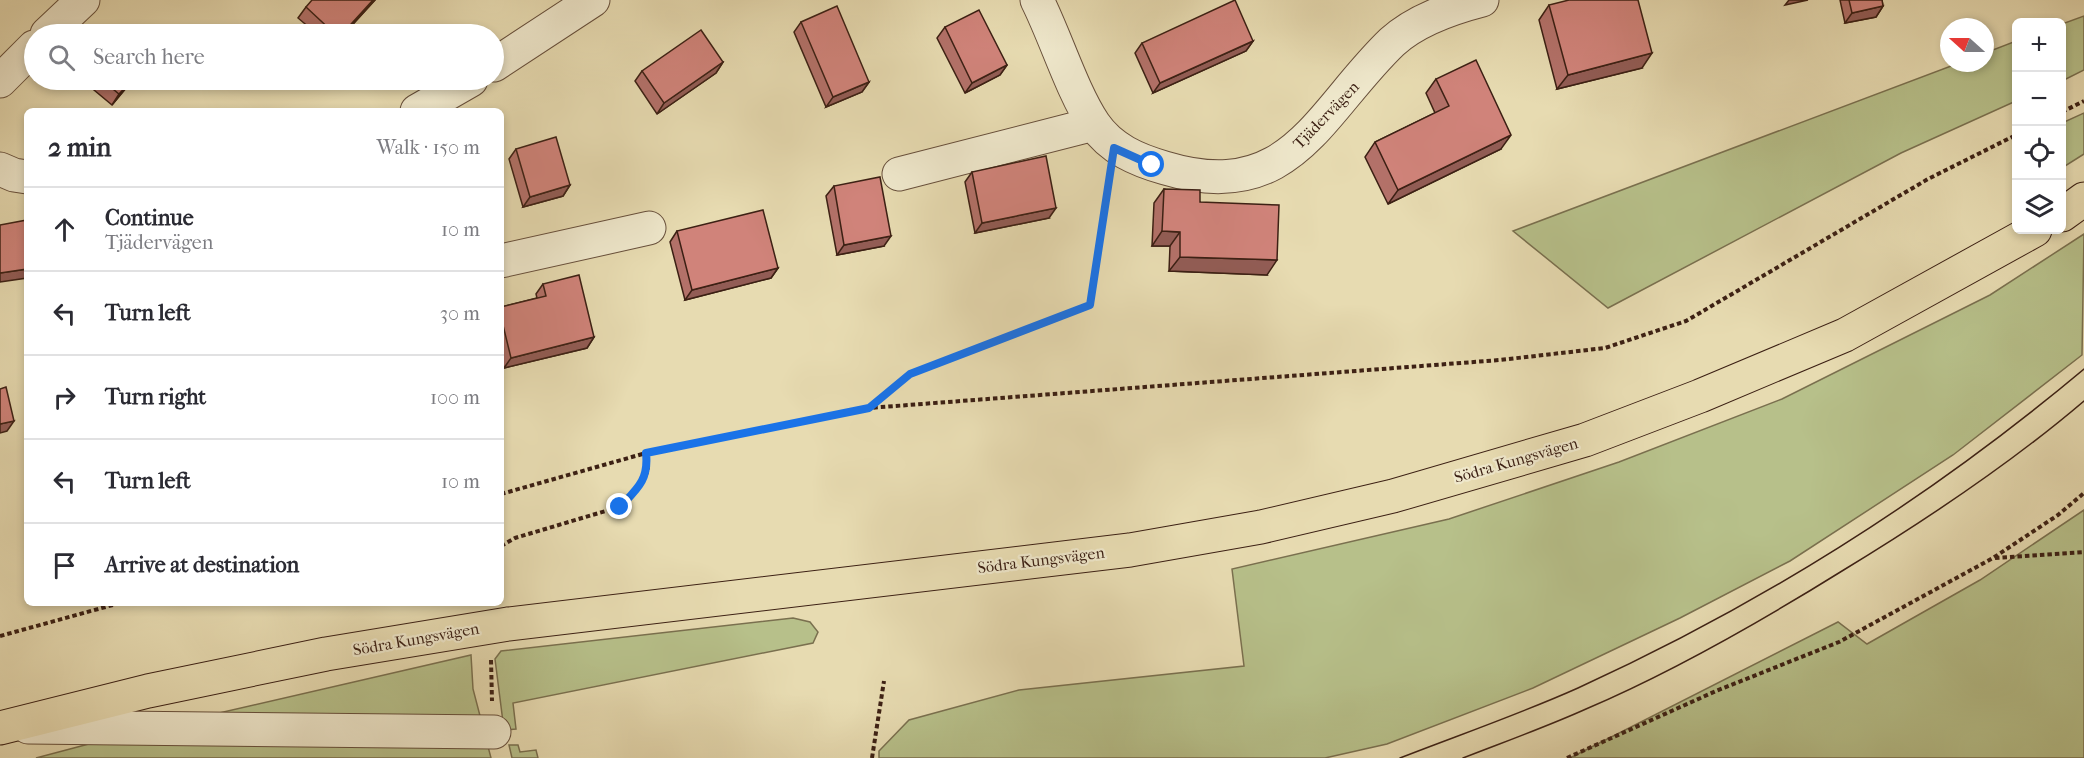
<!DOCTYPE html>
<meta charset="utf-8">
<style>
body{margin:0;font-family:"IM FELL French Canon",serif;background:#f7f7f7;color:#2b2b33}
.controls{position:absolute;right:18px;top:18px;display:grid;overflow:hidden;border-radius:9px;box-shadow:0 3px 9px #0003}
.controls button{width:54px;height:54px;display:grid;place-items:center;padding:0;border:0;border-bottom:2px solid #e1e1e2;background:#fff;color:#2b2b33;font:30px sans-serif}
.compass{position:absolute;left:1940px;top:18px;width:54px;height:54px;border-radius:50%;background:#fff;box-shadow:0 3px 9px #0003;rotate:291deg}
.stop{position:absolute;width:18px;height:18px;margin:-14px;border:4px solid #1a73e8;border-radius:50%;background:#fff}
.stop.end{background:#1a73e8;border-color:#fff;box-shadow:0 2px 6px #0008}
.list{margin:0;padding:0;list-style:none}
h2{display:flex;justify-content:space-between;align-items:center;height:78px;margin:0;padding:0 24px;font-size:26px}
h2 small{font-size:20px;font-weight:400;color:#7c7c81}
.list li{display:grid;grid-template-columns:39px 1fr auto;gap:18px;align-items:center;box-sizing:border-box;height:84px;padding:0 24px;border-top:2px solid #e1e1e2}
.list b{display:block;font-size:22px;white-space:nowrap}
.list p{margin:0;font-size:20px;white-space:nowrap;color:#7c7c81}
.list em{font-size:20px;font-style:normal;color:#7c7c81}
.icon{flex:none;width:33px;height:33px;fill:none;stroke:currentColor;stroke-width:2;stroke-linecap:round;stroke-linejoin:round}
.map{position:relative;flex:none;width:2084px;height:758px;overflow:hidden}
.search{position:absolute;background:#fff;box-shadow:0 3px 9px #0003;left:24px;top:24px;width:480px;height:66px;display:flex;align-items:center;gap:15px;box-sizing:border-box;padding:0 21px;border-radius:33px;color:#7c7c81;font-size:22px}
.panel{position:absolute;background:#fff;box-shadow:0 3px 9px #0003;left:24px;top:108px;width:480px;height:498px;border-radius:9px}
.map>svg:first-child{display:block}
.green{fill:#b7c08a;stroke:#7a704f;stroke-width:1.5}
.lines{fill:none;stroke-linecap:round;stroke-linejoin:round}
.minor-casing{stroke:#674f3b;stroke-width:35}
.major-casing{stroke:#3c2014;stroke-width:35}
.path{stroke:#3c2014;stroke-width:4;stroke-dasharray:4.5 3;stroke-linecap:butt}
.minor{stroke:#efe8cc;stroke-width:33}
.major{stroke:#e7dbb1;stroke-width:33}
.tram{stroke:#3c2014;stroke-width:1.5}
.wall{fill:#b37169;stroke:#3c2014;stroke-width:1.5}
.shaded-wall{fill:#925c55;stroke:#3c2014;stroke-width:1.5}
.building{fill:#d0837a;stroke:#3c2014;stroke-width:1.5}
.route{stroke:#1a73e8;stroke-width:8}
.labels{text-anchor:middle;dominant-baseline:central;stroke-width:4.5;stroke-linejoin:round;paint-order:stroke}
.street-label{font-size:16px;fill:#3c2014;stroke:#efe8cc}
</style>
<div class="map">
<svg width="2084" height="758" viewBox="0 0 2084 758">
<rect width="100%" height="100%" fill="#e7dbb1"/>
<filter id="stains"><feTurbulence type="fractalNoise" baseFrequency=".00333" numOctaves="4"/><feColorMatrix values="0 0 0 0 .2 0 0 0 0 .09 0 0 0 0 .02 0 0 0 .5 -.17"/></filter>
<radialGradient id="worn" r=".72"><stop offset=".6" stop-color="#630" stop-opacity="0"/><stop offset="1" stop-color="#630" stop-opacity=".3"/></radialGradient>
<path class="green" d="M2084,16V70L2062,81V24Z
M2016,41V101L1901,153L1608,308L1513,231L1959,63H1985V53Z
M2084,113V154L2062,168V123Z
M2084,234L2082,355L1953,455L1790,561L1680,618L1533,688L1387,744L1325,758H879V751L909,720L1019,690L1244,666L1232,569L1449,519L1619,462L1782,399L1990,295Z
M2084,510V758H1570L1838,622L1867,644L1980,580Z
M793,618L810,622L818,632L813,643L513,703L516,729L504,730L495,659L501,651Z
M471,655L473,689L491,758H36L119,736Z
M509,745H518L520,752L536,750L538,758H512Z"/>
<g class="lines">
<defs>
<path id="minor" d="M1037,0C1056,38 1072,91 1094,124C1111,149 1137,160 1165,168C1291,206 1318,113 1392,42C1416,20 1451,8 1482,0
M47,34L83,0
M494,65L593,0
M0,81L34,47
M417,111L471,80
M0,169L14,175L27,177
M899,174L1094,124
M501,261L649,228
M28,727L494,732"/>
<path id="major" d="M2062,215L2084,199
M0,728L148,691L326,654L508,624L1130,550L1261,527L1393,496L1585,440L1700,396L1845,335L2035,230"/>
</defs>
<use href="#minor" class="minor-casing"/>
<use href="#major" class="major-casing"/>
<path class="path" d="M2062,112L2084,101
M870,407L910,374L1090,305L1109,181
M501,494L646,453L869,408L1500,360L1605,348L1686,321L1928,179L2016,135
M501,546L515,538L619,507L636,490L648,471L646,453
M1995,558L2084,552
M0,636L120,603
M491,660L492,701
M872,758L884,681
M1567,758L1716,691L1839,642L1993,558L2058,515L2084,493"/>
<use href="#minor" class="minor"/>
<use href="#major" class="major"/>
<path class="tram" d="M1400,758C1459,735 1520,714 1578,688C1760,605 1930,498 2084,369
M1463,758C1504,742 1546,727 1586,709C1675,671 1760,622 1842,571C1926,520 2009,465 2084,401"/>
</g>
<path class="wall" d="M375,0L344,34H317L298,18L306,7Z
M1840,0H1882L1883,6L1876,17L1845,23Z
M1549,5L1642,68L1557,89L1539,20Z
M801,22L869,82L862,92L826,107L794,32Z
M945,27L1007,65L1000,75L965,93L937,38Z
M1253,41L1246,51L1153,93L1135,53L1142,43Z
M723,62L716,73L657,114L635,81L642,71Z
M1436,79L1501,149L1388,204L1365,157L1375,142L1435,113L1426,93Z
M82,80H133L112,105Z
M516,149L570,185L563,196L523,207L509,159Z
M972,172L1049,218L975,233L965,182Z
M834,186L884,246L837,255L826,196Z
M1164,189L1200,202L1267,275L1169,271L1170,246H1152L1154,203Z
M677,231L778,268L771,278L685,300L670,242Z
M543,284L594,337L587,348L504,368L501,356V307L537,298L536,294Z"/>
<path class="shaded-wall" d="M373,0H375L344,34H342Z
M1789,0H1808L1785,5Z
M1883,6L1876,17L1845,23L1852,13Z
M1253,41L1246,51L1153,93L1160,83Z
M1652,53L1642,68L1557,89L1568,75Z
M723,62L716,73L657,114L664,103Z
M1007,65L1000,75L965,93L972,83Z
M132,80L112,105L119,94L132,80H133Z
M869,82L862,92L826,107L833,97Z
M1511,135L1501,149L1388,204L1398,190Z
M570,185L563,196L523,207L530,197Z
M1056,208L1049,218L975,233L982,223Z
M1162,231L1180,232L1170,246H1152Z
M891,236L884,246L837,255L844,245Z
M1180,257L1277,260L1267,275L1169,271Z
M778,268L771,278L685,300L692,290Z
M27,269V278L0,282V273Z
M594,337L587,348L504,368L511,358Z
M14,421L7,431L0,433V424Z"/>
<path class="building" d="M312,0H373L342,34H335L306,7Z
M1235,0L1253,41L1160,83L1142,43Z
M1569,0H1638L1652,53L1568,75L1549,5Z
M1849,0H1882L1883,6L1852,13Z
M837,6L869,82L833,97L801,22Z
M979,10L1007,65L972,83L945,27Z
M121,25L132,34H113Z
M701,30L723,62L664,103L642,71Z
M1476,60L1511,135L1398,190L1375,142L1449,106L1436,79Z
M102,80H132L119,94Z
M556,137L570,185L530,197L516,149Z
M1046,156L1056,208L982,223L972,172Z
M880,177L891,236L844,245L834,186Z
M1164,189L1200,190V202L1279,205L1277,260L1180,257V232L1162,231Z
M763,210L778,268L692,290L677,231Z
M27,220V269L0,273V225Z
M579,275L594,337L511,358L501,317V307L546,296L543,284Z
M6,387L14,421L0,424V389Z"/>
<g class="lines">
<path class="route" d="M620,507C637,489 649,480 646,453L869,408L910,374L1090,305L1114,148L1152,165"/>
</g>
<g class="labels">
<g class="street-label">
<text transform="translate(1326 115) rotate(-46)">Tjädervägen</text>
<text transform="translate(1516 460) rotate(-16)">Södra Kungsvägen</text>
<text transform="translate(1041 560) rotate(-7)">Södra Kungsvägen</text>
<text transform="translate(416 639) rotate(-10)">Södra Kungsvägen</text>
</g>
</g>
<rect width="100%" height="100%" filter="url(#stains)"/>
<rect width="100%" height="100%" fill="url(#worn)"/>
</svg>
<div class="controls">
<button>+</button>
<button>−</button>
<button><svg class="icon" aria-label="locate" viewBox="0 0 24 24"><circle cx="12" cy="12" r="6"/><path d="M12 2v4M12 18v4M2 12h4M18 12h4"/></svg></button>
<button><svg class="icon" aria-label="layers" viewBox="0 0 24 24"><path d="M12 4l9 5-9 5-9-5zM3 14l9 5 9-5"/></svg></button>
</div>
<svg class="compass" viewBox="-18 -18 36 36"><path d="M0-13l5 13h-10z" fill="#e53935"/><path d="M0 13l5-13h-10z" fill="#7c7c81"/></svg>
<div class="stop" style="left:1152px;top:165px"></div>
<div class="stop end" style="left:620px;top:507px"></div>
<div class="search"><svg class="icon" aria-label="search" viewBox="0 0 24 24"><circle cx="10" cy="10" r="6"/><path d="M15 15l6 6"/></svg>Search here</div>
<section class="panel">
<h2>2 min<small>Walk · 150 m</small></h2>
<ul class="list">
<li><svg class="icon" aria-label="ahead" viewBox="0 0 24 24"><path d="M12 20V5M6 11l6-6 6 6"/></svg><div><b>Continue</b><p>Tjädervägen</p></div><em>10 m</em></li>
<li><svg class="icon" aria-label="left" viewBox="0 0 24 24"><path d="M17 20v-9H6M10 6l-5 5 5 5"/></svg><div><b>Turn left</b></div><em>30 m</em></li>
<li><svg class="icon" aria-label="right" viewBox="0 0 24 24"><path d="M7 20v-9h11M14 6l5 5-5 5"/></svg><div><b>Turn right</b></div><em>100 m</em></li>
<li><svg class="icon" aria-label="left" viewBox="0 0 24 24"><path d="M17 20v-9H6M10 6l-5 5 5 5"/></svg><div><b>Turn left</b></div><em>10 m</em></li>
<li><svg class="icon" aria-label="arrive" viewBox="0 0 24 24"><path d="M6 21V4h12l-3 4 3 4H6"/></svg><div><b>Arrive at destination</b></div></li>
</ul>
</section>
</div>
